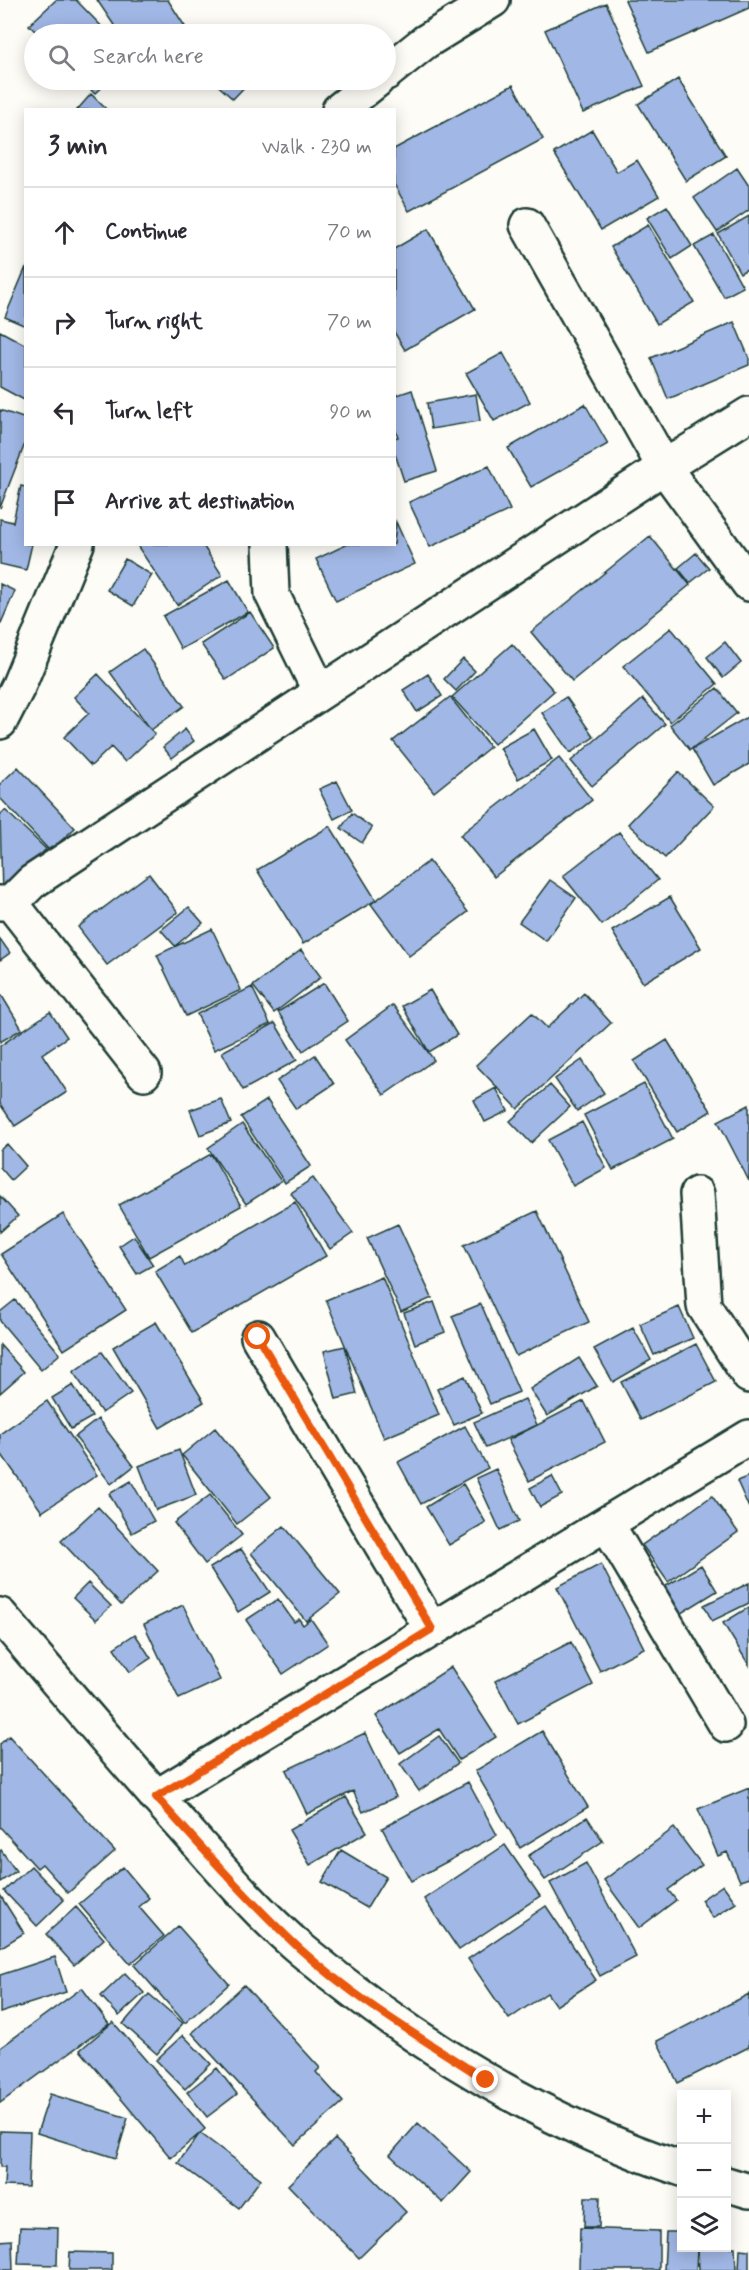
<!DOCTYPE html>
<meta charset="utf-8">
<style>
body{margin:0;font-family:Mynerve,sans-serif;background:#f7f7f7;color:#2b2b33}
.controls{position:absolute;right:18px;bottom:18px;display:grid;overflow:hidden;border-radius:0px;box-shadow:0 3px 15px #0003}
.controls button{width:54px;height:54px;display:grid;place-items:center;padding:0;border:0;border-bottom:2px solid #e1e1e2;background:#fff;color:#2b2b33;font:30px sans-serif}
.stop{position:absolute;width:18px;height:18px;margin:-14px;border:4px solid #ea580c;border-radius:50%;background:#fff}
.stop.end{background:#ea580c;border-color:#fff;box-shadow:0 2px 6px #0008}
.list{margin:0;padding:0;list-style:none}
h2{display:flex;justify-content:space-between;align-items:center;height:78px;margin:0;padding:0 24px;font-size:26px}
h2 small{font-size:20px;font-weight:400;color:#7c7c81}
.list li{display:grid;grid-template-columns:39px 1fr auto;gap:18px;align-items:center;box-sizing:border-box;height:90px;padding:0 24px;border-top:2px solid #e1e1e2}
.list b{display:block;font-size:22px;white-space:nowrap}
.list em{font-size:20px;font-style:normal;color:#7c7c81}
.icon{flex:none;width:33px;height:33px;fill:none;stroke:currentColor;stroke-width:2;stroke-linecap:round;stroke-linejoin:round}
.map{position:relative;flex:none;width:749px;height:2270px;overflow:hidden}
.search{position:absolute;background:#fff;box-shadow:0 3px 15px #0003;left:24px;top:24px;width:372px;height:66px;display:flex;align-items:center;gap:15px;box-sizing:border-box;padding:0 21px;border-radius:33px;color:#7c7c81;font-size:22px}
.panel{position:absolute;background:#fff;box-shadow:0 3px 15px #0003;left:24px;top:108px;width:372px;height:438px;border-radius:0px}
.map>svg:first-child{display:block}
.building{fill:#a1b7e5;stroke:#1f3d34;stroke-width:1.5}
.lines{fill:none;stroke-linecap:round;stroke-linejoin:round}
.minor-casing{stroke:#1f3d34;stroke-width:38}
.minor{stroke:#fdfcf7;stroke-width:33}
.route{stroke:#ea580c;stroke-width:8}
</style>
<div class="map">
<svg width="749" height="2270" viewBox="0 0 749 2270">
<rect width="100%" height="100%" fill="#fdfcf7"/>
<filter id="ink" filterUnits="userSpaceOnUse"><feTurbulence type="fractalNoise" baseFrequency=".0167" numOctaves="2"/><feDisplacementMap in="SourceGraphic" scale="12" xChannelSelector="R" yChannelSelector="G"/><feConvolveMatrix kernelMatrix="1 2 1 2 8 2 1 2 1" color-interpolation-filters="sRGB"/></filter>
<g filter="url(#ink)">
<path class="building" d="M56,0H76L109,34H38L29,25Z
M97,0H168L186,28L177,34H120Z
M625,0H749V8L649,52Z
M606,3L644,86L583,113L545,30Z
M237,25L247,34H228Z
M678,79L726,156L686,181L638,104Z
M81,80H110L95,94Z
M212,80H251L233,99Z
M513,85L543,139L409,211L394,184V149Z
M91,94L107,110H77Z
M592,130L617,172L637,160L659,196L601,230L554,153Z
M737,168L749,186V210L717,232L694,198Z
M667,206L692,246L672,259L647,218Z
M749,216V268L740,273L718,234Z
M648,225L694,302L657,324L611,247Z
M428,229L475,309L405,350L394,332V249Z
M714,235L743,287L724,297L694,246Z
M26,267V326L5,317Z
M734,322L749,358V365L668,399L651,358Z
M0,331L26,345V401L0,387Z
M503,353L530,402L494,421L466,373Z
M412,390L437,471L404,481L394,451V438L398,437L394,425V396Z
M476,394L480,421L431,429L427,403Z
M585,404L608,444L531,487L508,448Z
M0,410L26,419V441L0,508Z
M489,466L510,510L430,547L409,502Z
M21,486L26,487V544H32L26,570L0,564V519L13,522Z
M396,522L415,564L336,601L316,559L348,544H394Z
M650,536L690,585L572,681L531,632Z
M142,544H202L222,575L177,605L138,547Z
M696,553L709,568L690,583L678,568Z
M125,559L152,575L133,606L107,590Z
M229,580L248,612L181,649L163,616Z
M0,584L15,591L1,623H0Z
M250,612L274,648L226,680L201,644Z
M671,628L717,684L670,722L623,666Z
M725,642L741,663L723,678L707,657Z
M512,644L554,691L494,744L452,697Z
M143,649L184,706L151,730L110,672Z
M463,659L475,671L456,691L444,679Z
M98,674L155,734L125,762L111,747L91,766L64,737L89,713L74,697Z
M428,674L442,696L417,712L403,690Z
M717,688L737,713L690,750L670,725Z
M450,697L490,747L434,792L393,741Z
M566,697L594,737L570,753L542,713Z
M643,699L665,724L592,786L571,761Z
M749,716V764L713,785L692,749Z
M185,729L194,741L172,758L163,747Z
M534,729L552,760L518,779L500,748Z
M559,758L592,800L494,877L460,835Z
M18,767L75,828L50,851L0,798V784Z
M678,772L714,806L665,858L628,824Z
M337,781L352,810L334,819L319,789Z
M5,810L46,849L2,896L0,815Z
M352,813L372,828L362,843L341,828Z
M330,826L376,900L303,944L257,870Z
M619,832L658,880L602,925L563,876Z
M429,861L468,912L409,956L371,904Z
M149,874L178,912L107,965L78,927Z
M550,880L576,898L546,941L519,922Z
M670,897L701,948L643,983L612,931Z
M189,907L203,923L175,946L161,930Z
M212,929L241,990L186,1016L157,955Z
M0,939L10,953L0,960Z
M301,950L321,977L274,1013L253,986Z
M324,983L348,1021L303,1051L278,1012Z
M252,987L270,1024L214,1050L197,1014Z
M430,990L457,1035L429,1052L402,1006Z
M584,993L611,1023L518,1109L476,1065L532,1013L547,1028Z
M2,996L22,1029L0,1042V997Z
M393,1005L434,1060L384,1095L345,1040Z
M50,1012L67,1037L42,1054L67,1092L15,1126L0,1104V1046Z
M275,1023L297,1060L243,1090L222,1052Z
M667,1040L711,1111L677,1132L634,1061Z
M315,1055L334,1084L296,1109L277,1081Z
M582,1060L604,1093L577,1111L555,1079Z
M644,1084L673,1139L613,1170L584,1115Z
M550,1085L570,1107L531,1143L510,1121Z
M496,1088L508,1111L485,1122L474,1100Z
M221,1099L231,1123L200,1135L190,1110Z
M267,1100L311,1166L285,1183L241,1117Z
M749,1105V1181L718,1121Z
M582,1122L606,1168L573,1186L548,1140Z
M242,1124L281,1181L246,1204L208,1148Z
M7,1144L26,1166L11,1180L0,1167V1150Z
M211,1154L241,1206L149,1257L119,1205Z
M313,1178L353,1233L330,1249L291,1193Z
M0,1196L18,1216L0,1232Z
M295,1202L326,1256L192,1333L155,1271L180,1256L185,1266Z
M537,1211L589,1322L516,1356L464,1245Z
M63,1214L126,1310L64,1350L1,1254Z
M398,1224L432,1298L401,1312L367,1238Z
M134,1236L153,1265L137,1274L119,1246Z
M382,1277L439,1415L384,1438L326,1300Z
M15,1300L60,1354L41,1370L0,1321V1312Z
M434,1302L445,1332L415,1344L404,1313Z
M481,1304L519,1392L490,1404L452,1316Z
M679,1307L693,1338L654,1355L640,1324Z
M156,1322L204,1402L160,1428L113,1347Z
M633,1328L651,1360L613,1382L594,1349Z
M696,1344L716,1382L641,1420L621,1382Z
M0,1345L24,1372L0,1393Z
M345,1346L357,1394L336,1399L324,1351Z
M102,1352L131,1393L102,1413L73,1372Z
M579,1358L597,1386L547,1416L530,1389Z
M465,1376L482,1413L454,1425L437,1389Z
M73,1385L92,1417L71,1429L52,1398Z
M525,1399L537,1425L486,1448L474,1422Z
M47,1401L97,1475L42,1512L0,1452V1434Z
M584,1401L605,1442L529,1481L508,1440Z
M98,1419L134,1466L111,1484L75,1437Z
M465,1426L488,1468L421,1504L398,1462Z
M215,1428L271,1497L237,1524L182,1455Z
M179,1450L196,1495L156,1510L139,1466Z
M496,1469L519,1521L500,1530L476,1478Z
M552,1476L562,1495L540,1507L530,1488Z
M749,1476V1508L737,1481Z
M131,1481L154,1521L132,1533L109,1494Z
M463,1484L486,1523L449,1545L426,1507Z
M210,1495L242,1535L205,1564L174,1523Z
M712,1496L738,1532L668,1582L642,1545Z
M98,1507L158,1571L121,1605L61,1541Z
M284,1526L340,1594L306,1621L251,1553Z
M241,1549L270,1592L238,1612L210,1568Z
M601,1564L644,1648L600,1671L557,1587Z
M701,1565L717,1591L678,1615L661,1589Z
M88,1583L111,1606L96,1620L73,1598Z
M749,1583V1603L712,1621L704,1605Z
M278,1599L294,1622L299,1619L303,1625L311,1619L328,1644L283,1674L246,1620Z
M183,1605L220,1680L179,1699L144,1624Z
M749,1607V1665L723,1623Z
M135,1634L151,1658L130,1672L114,1648Z
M571,1642L593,1685L518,1724L495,1681Z
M451,1667L496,1737L459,1760L439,1729L400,1753L376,1716Z
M542,1731L588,1807L520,1848L475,1771Z
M365,1733L396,1797L363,1812L353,1791L307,1814L286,1770Z
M9,1736L115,1851L68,1893L42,1864L37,1868L0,1827V1744Z
M439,1736L458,1763L419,1791L400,1764Z
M468,1782L497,1835L411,1881L382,1828Z
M749,1788V1878L740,1881L727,1852L718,1856L698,1809Z
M346,1797L367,1832L310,1865L289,1830Z
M587,1817L603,1841L545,1880L528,1856Z
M674,1828L702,1865L668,1890L676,1900L639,1928L604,1880Z
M505,1845L540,1896L459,1950L424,1899Z
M1,1850L16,1871L0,1882V1851Z
M341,1850L386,1877L367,1908L322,1882Z
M586,1863L636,1957L600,1976L550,1883Z
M31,1866L64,1900L37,1926L4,1891Z
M123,1867L149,1898L139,1907L164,1936L130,1964L79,1904Z
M723,1885L736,1903L713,1918L701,1900Z
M0,1895L24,1933L0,1948Z
M546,1906L596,1980L556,2006L547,1993L509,2019L468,1959Z
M76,1907L104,1939L74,1965L46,1934Z
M178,1926L229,1984L185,2023L134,1965Z
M55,1957L66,1992L0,2013V1975Z
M125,1973L144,1993L119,2016L101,1996Z
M244,1985L320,2068L316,2072L343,2102L295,2145L192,2033Z
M82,1988L109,2024L0,2103V2048Z
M149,1994L183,2023L157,2054L123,2024Z
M749,1994V2047L678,2083L657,2041Z
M113,2022L205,2129L171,2158L80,2050Z
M183,2035L211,2064L185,2089L156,2060Z
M217,2068L237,2094L207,2117L187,2092Z
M50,2094L128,2118L116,2158L37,2133Z
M418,2123L471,2172L443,2203L390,2155Z
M0,2131L30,2132L28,2187L4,2186L5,2167H0Z
M200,2133L261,2179L239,2208L178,2163Z
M335,2139L406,2212L359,2258L288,2185Z
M585,2197H600L599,2227H584Z
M20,2227L58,2228L57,2265L18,2264Z
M580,2228L659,2231V2270H579Z
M666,2232H682V2248H697L696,2270H664Z
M12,2240L13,2270H0V2241Z
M735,2247L736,2270H699L698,2248Z
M740,2249L749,2250V2270H739Z
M70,2252L112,2253V2270H69Z"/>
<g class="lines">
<defs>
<path id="minor" d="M386,73L425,42L493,0
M339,110L377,80
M527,225L664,467L749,584
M270,544L272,594L320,692
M0,722L18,687L77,544
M0,903H11L32,882L664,467L749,414
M11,903L144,1073
M697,1194L704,1306L749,1376
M258,1337L432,1630
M607,1524L726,1725
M0,1615C62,1687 123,1760 187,1831C223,1872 261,1916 303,1951C415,2044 543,2123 682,2169
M156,1797L749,1437
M726,2184L749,2191"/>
</defs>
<use href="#minor" class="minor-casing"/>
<use href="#minor" class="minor"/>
</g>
</g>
<g class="lines" filter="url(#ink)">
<path class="route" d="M258,1337L432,1629L156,1797C203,1849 249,1901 300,1949C356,2000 423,2039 486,2080"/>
</g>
</svg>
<div class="controls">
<button>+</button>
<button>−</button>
<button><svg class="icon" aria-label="layers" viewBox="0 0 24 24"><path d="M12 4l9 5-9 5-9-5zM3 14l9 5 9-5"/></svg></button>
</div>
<div class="stop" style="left:258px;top:1337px"></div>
<div class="stop end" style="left:486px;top:2080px"></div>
<div class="search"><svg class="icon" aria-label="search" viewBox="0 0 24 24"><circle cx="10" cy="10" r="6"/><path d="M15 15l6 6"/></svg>Search here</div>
<section class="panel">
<h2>3 min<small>Walk · 230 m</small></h2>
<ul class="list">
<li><svg class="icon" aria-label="ahead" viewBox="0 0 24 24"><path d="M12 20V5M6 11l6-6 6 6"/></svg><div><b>Continue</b></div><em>70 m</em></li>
<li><svg class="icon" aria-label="right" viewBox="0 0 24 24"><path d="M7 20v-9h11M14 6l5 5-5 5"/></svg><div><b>Turn right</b></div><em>70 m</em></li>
<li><svg class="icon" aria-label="left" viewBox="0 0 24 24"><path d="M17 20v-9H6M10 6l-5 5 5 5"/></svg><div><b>Turn left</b></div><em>90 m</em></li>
<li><svg class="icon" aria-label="arrive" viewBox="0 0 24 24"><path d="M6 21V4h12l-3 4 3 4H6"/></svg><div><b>Arrive at destination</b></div></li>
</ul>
</section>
</div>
